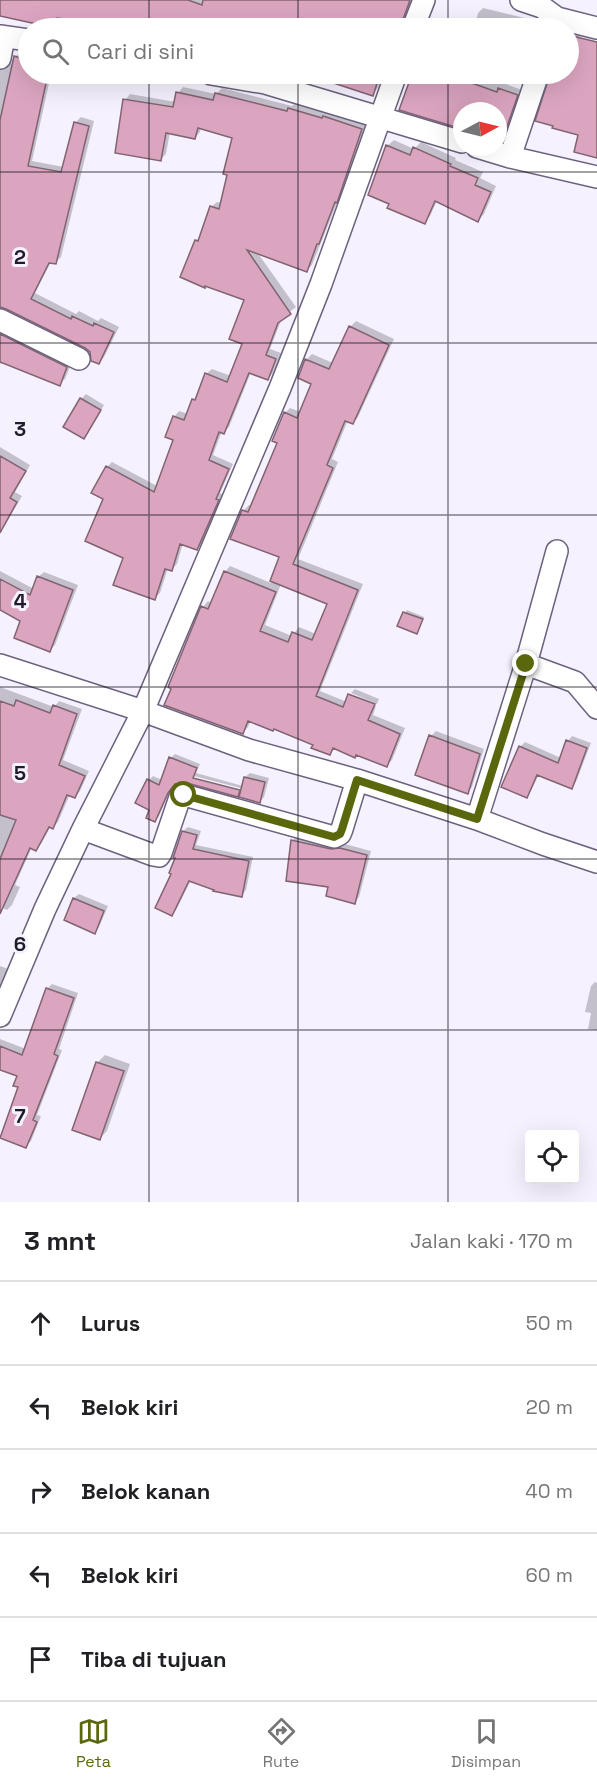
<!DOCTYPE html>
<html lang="id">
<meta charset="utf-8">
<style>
body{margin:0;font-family:"Space Grotesk",sans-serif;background:#f2f2f2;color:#202124}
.controls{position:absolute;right:18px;bottom:18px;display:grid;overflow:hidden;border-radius:6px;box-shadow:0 6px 24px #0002}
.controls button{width:54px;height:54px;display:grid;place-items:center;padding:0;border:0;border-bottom:2px solid #e0e0e0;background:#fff;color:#202124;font:30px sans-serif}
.compass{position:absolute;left:453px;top:102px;width:54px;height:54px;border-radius:50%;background:#fff;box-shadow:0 6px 24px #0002;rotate:83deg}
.stop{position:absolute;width:18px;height:18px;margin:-14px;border:4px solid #5b670c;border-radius:50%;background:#fff}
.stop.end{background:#5b670c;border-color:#fff;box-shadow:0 2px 6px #0008}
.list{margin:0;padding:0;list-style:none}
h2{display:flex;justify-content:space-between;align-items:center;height:78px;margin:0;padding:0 24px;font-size:26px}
h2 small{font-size:20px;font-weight:400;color:#757577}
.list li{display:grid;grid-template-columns:39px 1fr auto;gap:18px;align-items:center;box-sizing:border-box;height:84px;padding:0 24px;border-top:2px solid #e0e0e0}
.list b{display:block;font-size:22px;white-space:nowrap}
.list em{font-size:20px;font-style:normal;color:#757577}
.icon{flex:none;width:33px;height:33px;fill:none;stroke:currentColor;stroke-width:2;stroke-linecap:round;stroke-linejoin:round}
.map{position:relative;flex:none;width:597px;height:1202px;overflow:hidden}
.search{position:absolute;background:#fff;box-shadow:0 6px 24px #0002;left:18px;right:18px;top:18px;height:66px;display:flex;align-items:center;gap:15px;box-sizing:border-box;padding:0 21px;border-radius:33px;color:#757577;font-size:22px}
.sheet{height:498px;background:#fff}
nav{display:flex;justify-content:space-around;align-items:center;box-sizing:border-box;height:84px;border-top:2px solid #e0e0e0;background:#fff;font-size:16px;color:#757577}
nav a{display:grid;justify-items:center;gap:3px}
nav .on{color:#5b670c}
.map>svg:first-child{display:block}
.shadow{fill:#0003;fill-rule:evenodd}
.building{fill:#dba5c0;stroke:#816372;stroke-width:1.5}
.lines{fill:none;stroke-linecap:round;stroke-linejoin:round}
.street-casing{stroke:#6c627e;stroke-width:24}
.street{stroke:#fff;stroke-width:21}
.route{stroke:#5b670c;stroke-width:8}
.grid{fill:none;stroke:#201c27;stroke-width:1.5;stroke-opacity:0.55}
.grid-label{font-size:20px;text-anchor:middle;font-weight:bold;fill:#201c27;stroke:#f6f1fe;stroke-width:6;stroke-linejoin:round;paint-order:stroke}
</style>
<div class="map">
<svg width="597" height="1202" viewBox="0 0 597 1202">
<rect width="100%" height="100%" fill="#f6f1fe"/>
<path class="shadow" d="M0,0H413L403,28H146L119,19L117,28H87L89,21L61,17L60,21L55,26L0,14Z
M483,8L565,28H474L478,13Z
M447,19L474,28H440L442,24Z
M568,29L581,33L579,40L597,44V156L580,134L552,78L551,74H568Z
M21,52L28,53V74H51L32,161L64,167L75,123L81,117L94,121L61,257L55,263L51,262L35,293L76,314L79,311L98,321L101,318L119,327L104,357L99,363L86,346L0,306V63L4,66L14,63L15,57Z
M323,74H383L378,88L372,94Z
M433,74H481V75L522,90L506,135L501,140L498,138V111H462V123L428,89Z
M183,87L216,94L222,88L292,106L294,104L328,114L330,111L366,124L341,196L339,198L312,265L307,270L257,252L296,307L282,318L270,349L281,353L273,373L268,379L251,372L229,427L223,432L222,431L213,455L233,464L220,493L223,495L202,543L197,549L183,543L177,564L172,569L168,568L160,593L154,598L125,557L105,499L107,467L112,462L157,486L175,439L174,417L179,411L188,414L193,400L199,395L206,374L212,369L231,376L243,343L246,299L196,241L201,236L211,207L217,202L222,203L229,173L234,137L201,127L200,132L195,138L170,132L166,154L161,159L125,100L130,94L176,102L178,93Z
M394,140L414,149L421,142L456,158L455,160L483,172L480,178L496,186L484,214L478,220L437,201L430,216L424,222L391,203L387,146Z
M356,321L394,339L358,417L353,423L348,420L332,459L338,462L298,559L363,584L320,691L347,702L350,694V696L376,706L373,715L405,728L392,760L386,766L335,748L329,754L315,744L251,720L248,727L243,732L203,607L208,601L212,603L225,572L230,566L271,583L281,556L232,538L244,510L249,505L252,506L278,442L285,413L290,408L301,412L313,383L306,360L312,354L333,363L350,327ZM281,584L328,603L316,634L299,627L292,636L265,625Z
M0,326L72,362L65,379L59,384L2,361L0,365Z
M86,394L104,405L88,432L83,437L65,426L81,399Z
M0,447L30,465L15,492L22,496L4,527L0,532Z
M0,571L34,589L38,577L44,572L78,585L55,645L50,650L22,620L0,608Z
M407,610L424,617L417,632L399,625Z
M0,687L54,707L59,701L82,709L63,760L89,771L80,791L75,797L70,794L58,822L53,827L51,826L41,844L36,849L32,847L15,885L20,887L12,905L7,910L0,907Z
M355,689L379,699L377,704L351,693Z
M436,731L484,749L472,787L468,792L431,736Z
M572,736L591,743L576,782L572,787L539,774L531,791L526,796L520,747L525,742L561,758L568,741Z
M175,754L200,764L196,773L243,786L245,777L250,773L269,778L264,797L260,801L248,790L186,774L193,779L241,792L238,795L188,781L175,783L172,787L159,816L155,821L150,810L137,802L149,780L153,776L162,780L171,758Z
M188,827L201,831L196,845L253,857L246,890L242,895L191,880L176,910L171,914L173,873L183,831Z
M297,836L336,845L345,844L371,851L359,897L355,902L330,885L292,841Z
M79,894L108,906L99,927L95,932L66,920L74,898Z
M0,966L8,969L0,988Z
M595,982L597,983V1030L588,1029L591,1013L585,1012L591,986Z
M52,984L78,993L59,1049L62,1050L37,1115L41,1116L31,1141L26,1146L19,1076L0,1068V1039L26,1049L47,989Z
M105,1055L130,1064L107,1131L100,1138L97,1063Z"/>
<path class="building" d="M0,0H188L202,5L203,0H410L400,28H142L115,19L114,28H86L87,22L57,18L55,28L0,16Z
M568,35L597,42V158L574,152L578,135L552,128L553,126L535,121L550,74H568Z
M14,56L28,60V74H48L28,166L61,172L74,122L89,126L56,264L49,263L31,299L71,319L72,316L93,326L94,323L114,332L99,364L91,361L90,352L85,348L6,309L0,307V120Z
M315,74H380L373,96L315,77Z
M412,74H459L468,77L466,81L497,92L498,88L518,95L502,141L498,140V111H462V129L399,110Z
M176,92L213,100L215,93L287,111L288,108L322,118L323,116L362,129L337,203L335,202L319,244H317L307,272L247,250L291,314L278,323L266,355L276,359L268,380L249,373L224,434L219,432L209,460L229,469L216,499L219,500L197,550L180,544L172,571L165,569L155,600L113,585L123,558L85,541L103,499L91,493L106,466L154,492L173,440L165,437L173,416L184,420L192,399L195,400L205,373L227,382L242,344L229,339L244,300L205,286V288L180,277L195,240L198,241L210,206L219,209L227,175L223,174L232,138L198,128L195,139L166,133L161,161L115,153L123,99L173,107Z
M386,145L410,155L413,147L451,164L450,166L478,178L475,185L491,192L478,222L435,201L425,224L387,208L389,204L368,195Z
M349,326L389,345L353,424L345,421L327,465L333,468L293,564L358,590L316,696L343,707L348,694L375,704L368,720L400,734L387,767L356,755L355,758L333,748L330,755L311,748L313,745L274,729L273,731L248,721L243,734L164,705L171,689L168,687L201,606L208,609L224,571L276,592L260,631L288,642L292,632L312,640L327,604L270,581L279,557L230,539L242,510L248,512L277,443L272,441L284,412L297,418L311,384L298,378L305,359L329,369Z
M0,334L67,367L60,386L0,362Z
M80,398L101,410L84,439L63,427Z
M0,456L26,471L10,498L17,502L0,533Z
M37,576L73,590L50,652L14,638L20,621L0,610V579L30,595Z
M403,612L423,619L417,634L397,626Z
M16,700L50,713L53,705L77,714L59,765L85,776L75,798L67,795L53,829L49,827L36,851L30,848L0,914V859L16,820L0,815V701L14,706Z
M429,735L480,754L468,794L415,775Z
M566,740L587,748L572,789L537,775L527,798L501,787L519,746L558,763Z
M169,757L197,768L193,778L240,790L238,797L187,783L175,784L168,793L155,822L146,818L149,810L135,803L147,779L159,785Z
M244,777L265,782L260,803L239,797Z
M182,831L197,835L193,849L249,861L242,897L213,891L214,890L189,881L172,916L155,908L171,874L169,873L175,858H173Z
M291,840L331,849L340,848L367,855L355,904L326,896L328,887L286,881Z
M73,898L104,911L95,934L64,920Z
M46,988L74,998L54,1054L58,1056L33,1120L37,1122L26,1148L0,1138L18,1087L13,1086L17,1076L0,1070V1046L22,1055Z
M96,1062L124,1071L100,1140L72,1130Z"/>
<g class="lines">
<defs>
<path id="street" d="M521,0L542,7L557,18L597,28
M413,28L424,0
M0,36L28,40
M0,58L4,37
M211,74L265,83L462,142
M477,147L510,157L597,177
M510,157L538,74
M0,320L79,359
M557,551L526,664L575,682L597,708
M0,665L143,711L249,750L357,780L477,819L543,844L597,862
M477,819L526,664
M83,829L153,855L159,856L161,853L180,797L184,795L334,837L340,834L342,829L357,780
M0,1016L45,909L83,829L143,711L280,388L321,284L396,74"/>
</defs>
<use href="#street" class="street-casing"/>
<use href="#street" class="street"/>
</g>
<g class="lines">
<path class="route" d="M184,795L334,837L340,834L342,829L357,780L477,819L526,664"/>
</g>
<path class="grid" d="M149,0V28M298,0V28M448,0V28M149,74V1202M298,74V1202M448,74V1202M0,172H597M0,343H597M0,515H597M0,687H597M0,859H597M0,1030H597"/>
<g class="grid-label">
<text x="20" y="264">2</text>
<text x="20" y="436">3</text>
<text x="20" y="608">4</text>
<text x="20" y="780">5</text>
<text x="20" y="951">6</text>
<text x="20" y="1123">7</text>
</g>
</svg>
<div class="controls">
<button><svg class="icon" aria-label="locate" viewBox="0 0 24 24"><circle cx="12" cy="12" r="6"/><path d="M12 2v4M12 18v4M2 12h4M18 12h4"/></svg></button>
</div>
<svg class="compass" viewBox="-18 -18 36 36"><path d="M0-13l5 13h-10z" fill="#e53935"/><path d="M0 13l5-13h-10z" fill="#757577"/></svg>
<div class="stop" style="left:184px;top:795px"></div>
<div class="stop end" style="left:526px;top:664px"></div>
<div class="search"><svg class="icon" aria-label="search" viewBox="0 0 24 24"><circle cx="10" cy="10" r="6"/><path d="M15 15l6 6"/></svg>Cari di sini</div>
</div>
<section class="sheet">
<h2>3 mnt<small>Jalan kaki · 170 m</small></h2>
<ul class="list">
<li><svg class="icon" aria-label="ahead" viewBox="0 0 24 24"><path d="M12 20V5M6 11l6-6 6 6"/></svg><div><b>Lurus</b></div><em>50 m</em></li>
<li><svg class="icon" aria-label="left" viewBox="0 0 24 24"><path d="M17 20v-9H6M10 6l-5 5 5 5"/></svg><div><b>Belok kiri</b></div><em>20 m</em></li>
<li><svg class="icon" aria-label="right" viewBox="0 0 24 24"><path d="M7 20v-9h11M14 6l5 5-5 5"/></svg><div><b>Belok kanan</b></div><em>40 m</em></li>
<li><svg class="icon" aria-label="left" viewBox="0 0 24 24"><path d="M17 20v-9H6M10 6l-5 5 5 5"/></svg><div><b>Belok kiri</b></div><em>60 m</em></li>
<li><svg class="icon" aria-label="arrive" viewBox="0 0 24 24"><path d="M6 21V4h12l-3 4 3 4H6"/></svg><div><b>Tiba di tujuan</b></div></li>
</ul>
</section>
<nav>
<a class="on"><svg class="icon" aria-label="map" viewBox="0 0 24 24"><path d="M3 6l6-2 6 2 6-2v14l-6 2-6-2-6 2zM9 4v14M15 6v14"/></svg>Peta</a>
<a><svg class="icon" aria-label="directions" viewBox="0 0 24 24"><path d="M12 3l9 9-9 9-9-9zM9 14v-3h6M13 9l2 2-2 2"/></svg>Rute</a>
<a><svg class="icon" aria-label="saved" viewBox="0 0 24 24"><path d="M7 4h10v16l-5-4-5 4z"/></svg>Disimpan</a>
</nav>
